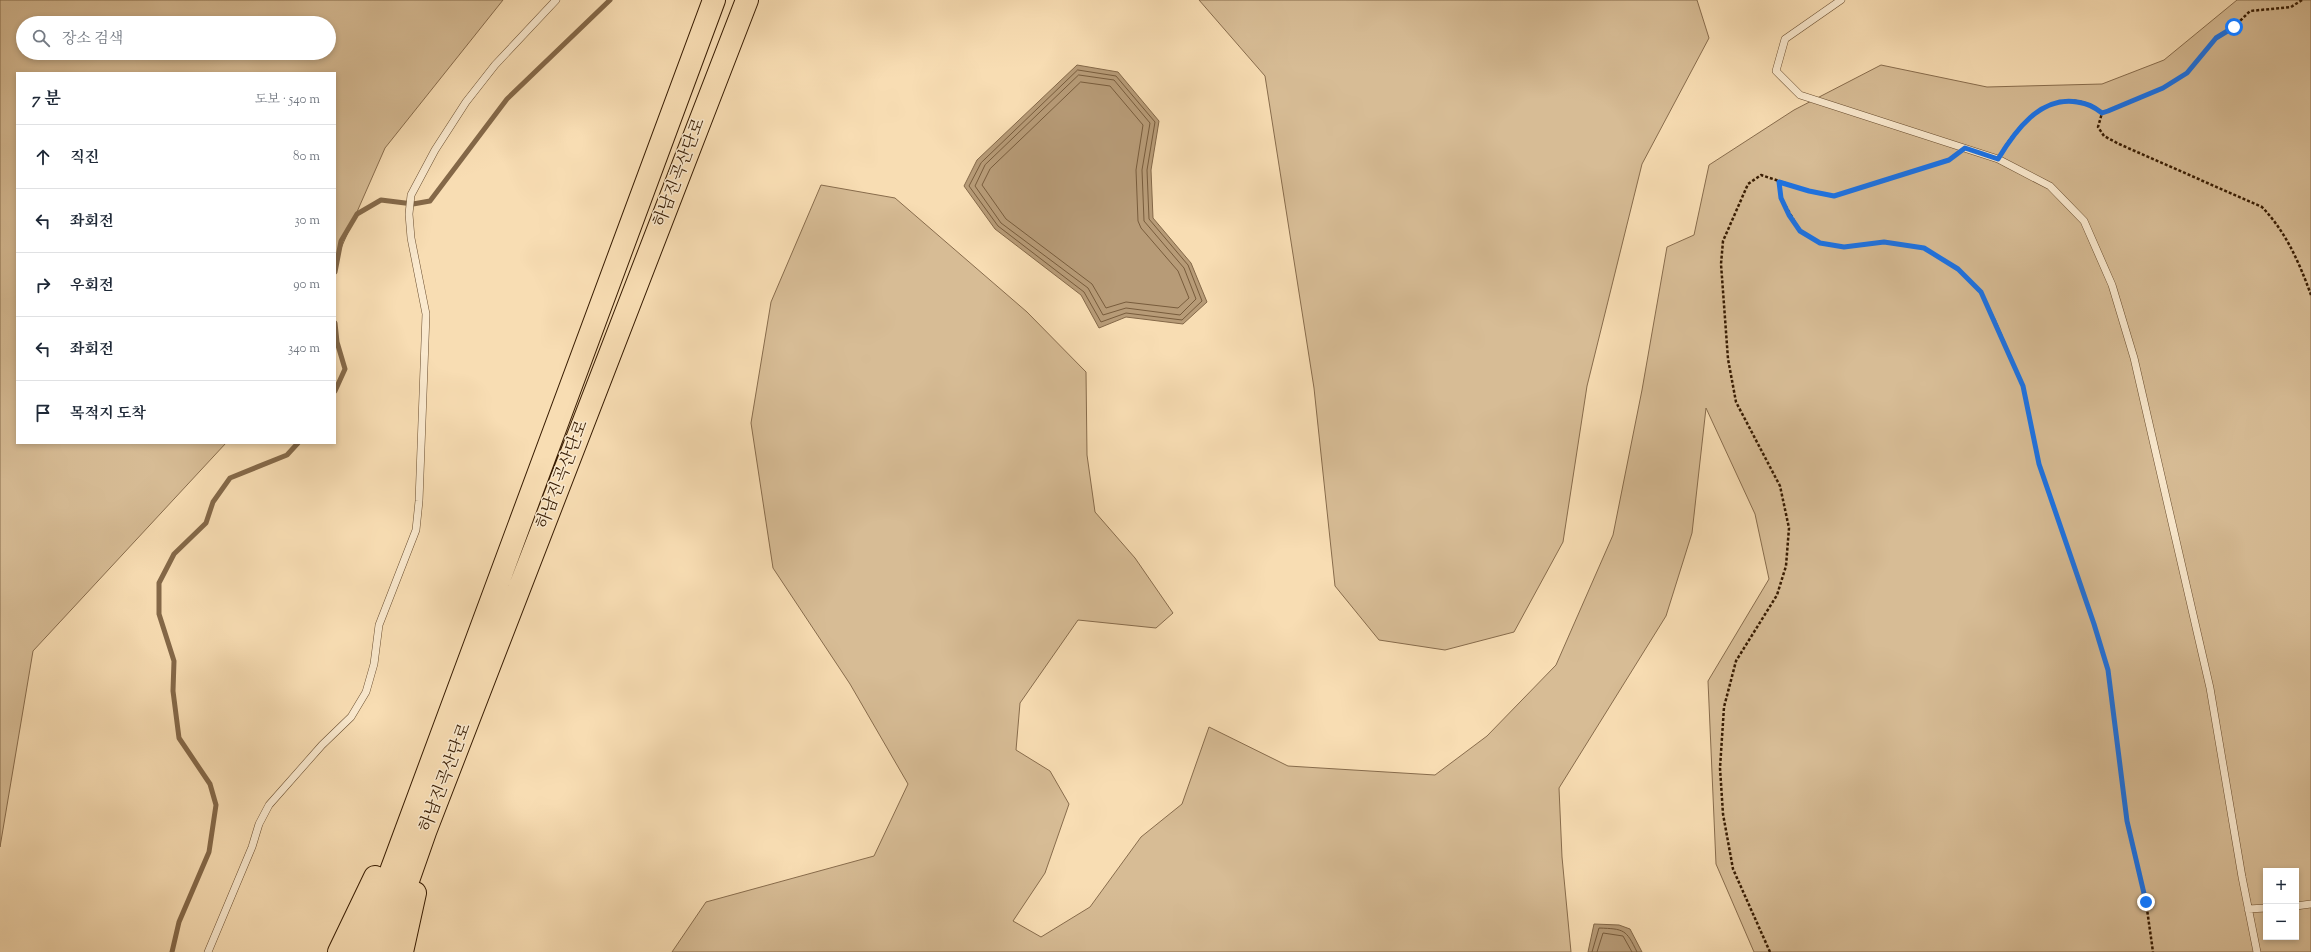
<!DOCTYPE html>
<html lang="ko">
<meta charset="utf-8">
<style>
body{margin:0;font-family:"Sorts Mill Goudy","Noto Serif KR",serif;background:#f2f2f3;color:#1f2937}
.controls{position:absolute;right:12px;bottom:12px;display:grid;overflow:hidden;border-radius:0px;box-shadow:0 2px 6px #0003}
.controls button{width:36px;height:36px;display:grid;place-items:center;padding:0;border:0;border-bottom:1px solid #e0e1e3;background:#fff;color:#1f2937;font:20px sans-serif}
.stop{position:absolute;width:12px;height:12px;margin:-9px;border:3px solid #1a73e8;border-radius:50%;background:#fff}
.stop.end{background:#1a73e8;border-color:#fff;box-shadow:0 1px 4px #0008}
.list{margin:0;padding:0;list-style:none}
h2{display:flex;justify-content:space-between;align-items:center;height:52px;margin:0;padding:0 16px;font-size:17px}
h2 small{font-size:13px;font-weight:400;color:#747a83}
.list li{display:grid;grid-template-columns:26px 1fr auto;gap:12px;align-items:center;box-sizing:border-box;height:64px;padding:0 16px;border-top:1px solid #e0e1e3}
.list b{display:block;font-size:15px;white-space:nowrap}
.list em{font-size:13px;font-style:normal;color:#747a83}
.icon{flex:none;width:22px;height:22px;fill:none;stroke:currentColor;stroke-width:2;stroke-linecap:round;stroke-linejoin:round}
.map{position:relative;flex:none;width:2311px;height:952px;overflow:hidden}
.search{position:absolute;background:#fff;box-shadow:0 2px 6px #0003;left:16px;top:16px;width:320px;height:44px;display:flex;align-items:center;gap:10px;box-sizing:border-box;padding:0 14px;border-radius:22px;color:#747a83;font-size:15px}
.panel{position:absolute;background:#fff;box-shadow:0 2px 6px #0003;left:16px;top:72px;width:320px;height:372px;border-radius:0px}
.map>svg:first-child{display:block}
.green{fill:#d7bc95;stroke:#886c4c;fill-rule:evenodd}
.water{fill:#b79b77;stroke:#846848}
.lines{fill:none;stroke-linecap:round;stroke-linejoin:round}
.shore{stroke:#785c3c;stroke-width:1}
.stream{stroke:#846848;stroke-width:5}
.service-casing{stroke:#684c2e;stroke-width:8}
.trunk-casing{stroke:#381c02;stroke-width:24}
.path{stroke:#381c02;stroke-width:2.5;stroke-dasharray:3 2;stroke-linecap:butt}
.service{stroke:#fae9ce;stroke-width:7}
.trunk{stroke:#f8ddb3;stroke-width:22}
.route{stroke:#1a73e8;stroke-width:5}
.labels{text-anchor:middle;dominant-baseline:central;stroke-width:3;stroke-linejoin:round;paint-order:stroke}
.street-label{font-size:17px;fill:#381c02;stroke:#fae9ce}
</style>
<div class="map">
<svg width="2311" height="952" viewBox="0 0 2311 952">
<rect width="100%" height="100%" fill="#f8ddb3"/>
<filter id="stains"><feTurbulence type="fractalNoise" baseFrequency=".005" numOctaves="4"/><feColorMatrix values="0 0 0 0 .2 0 0 0 0 .09 0 0 0 0 .02 0 0 0 .5 -.17"/></filter>
<radialGradient id="worn" r=".72"><stop offset=".6" stop-color="#630" stop-opacity="0"/><stop offset="1" stop-color="#630" stop-opacity=".3"/></radialGradient>
<path class="green" d="M0,0H503L385,148L335,262V73H17V443H226L33,651L0,847ZM23,23H329V53H23Z
M1199,0H1697L1709,38L1642,164L1587,386L1563,542L1514,632L1445,650L1379,640L1335,586L1314,388L1265,76Z
M2237,0H2311V952H1754L1716,864L1708,681L1769,579L1755,514L1706,408L1692,533L1666,616L1559,788L1562,857L1571,952H672L706,902L874,856L908,784L850,684L773,568L751,423L771,302L821,185L895,198L1027,312L1086,372L1087,455L1095,512L1135,558L1173,613L1156,628L1078,620L1020,703L1016,750L1050,771L1069,804L1045,873L1013,921L1041,937L1090,907L1141,837L1182,804L1209,727L1288,766L1435,775L1487,736L1556,665L1613,535L1642,390L1667,247L1694,235L1709,165L1794,110L1881,65L1987,87L2102,84L2164,60ZM2266,871H2296V937H2266Z"/>
<path class="water" d="M1077,65L1118,72L1159,121L1151,170L1153,218L1191,263L1207,302L1183,324L1126,317L1099,328L1081,295L995,229L964,186L977,160Z
M1594,924L1619,925L1630,929L1642,952H1588Z"/>
<g class="lines">
<path class="shore" d="M1078,70L1116,76L1155,122L1147,170L1149,219L1188,265L1202,301L1182,320L1126,313L1101,322L1084,292L998,226L969,186L981,163Z
M1079,75L1114,80L1150,123L1142,170L1144,221L1184,268L1196,299L1180,315L1126,308L1103,315L1088,288L1001,223L975,186L985,165Z
M1081,82L1110,86L1143,125L1136,170L1138,221L1141,228L1178,271L1189,298L1178,308L1126,302L1106,308L1092,284L1006,219L982,185L990,169Z
M1592,952L1599,928C1624,929 1626,929 1637,952
M1597,952L1603,933L1623,936L1632,952"/>
<path class="stream" d="M335,272L341,241L357,214L381,200L413,204L430,201L507,99L610,0
M335,323L337,342L345,369L335,391
M172,952L179,922L209,852L216,805L210,784L179,738L173,691L174,661L159,614V583L174,554L206,523L213,502L230,478L287,455L298,443"/>
<defs>
<path id="service" d="M1841,0L1785,39L1776,71L1800,95L1998,159L2050,186L2084,221L2112,285L2134,358L2210,688L2242,877L2257,952
M2296,906L2311,904
M2248,909L2266,908
M208,952L252,847L259,824L269,805L322,745L351,717L366,692L374,664L379,625L416,530L419,501L426,314L411,238L409,214L411,195L435,150L466,102L495,65L556,0"/>
<path id="trunk" d="M339,952L375,877
M361,952L714,0
M383,952L425,832L747,0
M402,952L415,893"/>
</defs>
<use href="#service" class="service-casing"/>
<use href="#trunk" class="trunk-casing"/>
<path class="path" d="M2302,0L2291,7L2250,11L2234,27L2216,38L2187,73L2163,88L2102,113L2098,127L2104,136L2119,144L2262,207C2286,232 2299,262 2311,295
M2003,150C2023,117 2065,81 2102,113
M1779,182L1781,198L1800,231L1820,243L1844,247L1884,242L1924,248L1958,269L1981,293L1995,321L2023,386L2039,464L2094,624L2108,670L2127,821L2146,902L2153,952
M1770,952L1733,869L1723,814L1720,768L1724,707L1736,661L1777,595L1786,566L1789,528L1780,486L1736,402L1728,359L1721,264L1723,241L1748,184L1761,175L1809,191L1834,196L1949,160L1953,157"/>
<use href="#service" class="service"/>
<use href="#trunk" class="trunk"/>
</g>
<g class="lines">
<path class="route" d="M2146,902L2127,821L2108,670L2094,624L2039,464L2023,386L1981,292L1958,269L1924,248L1884,242L1844,247L1820,243L1800,231L1789,215L1781,198L1779,182L1809,191L1834,196L1949,160L1965,148L1998,159C2015,131 2040,96 2077,102C2088,104 2093,106 2102,113L2108,111L2163,88L2187,73L2216,38L2234,27"/>
</g>
<g class="labels">
<g class="street-label">
<text transform="translate(680 173) rotate(-69)">하남진곡산단로</text>
<text transform="translate(563 475) rotate(-69)">하남진곡산단로</text>
<text transform="translate(446 778) rotate(-69)">하남진곡산단로</text>
</g>
</g>
<rect width="100%" height="100%" filter="url(#stains)"/>
<rect width="100%" height="100%" fill="url(#worn)"/>
</svg>
<div class="controls">
<button>+</button>
<button>−</button>
</div>
<div class="stop" style="left:2234px;top:27px"></div>
<div class="stop end" style="left:2146px;top:902px"></div>
<div class="search"><svg class="icon" aria-label="search" viewBox="0 0 24 24"><circle cx="10" cy="10" r="6"/><path d="M15 15l6 6"/></svg>장소 검색</div>
<section class="panel">
<h2>7 분<small>도보 · 540 m</small></h2>
<ul class="list">
<li><svg class="icon" aria-label="ahead" viewBox="0 0 24 24"><path d="M12 20V5M6 11l6-6 6 6"/></svg><div><b>직진</b></div><em>80 m</em></li>
<li><svg class="icon" aria-label="left" viewBox="0 0 24 24"><path d="M17 20v-9H6M10 6l-5 5 5 5"/></svg><div><b>좌회전</b></div><em>30 m</em></li>
<li><svg class="icon" aria-label="right" viewBox="0 0 24 24"><path d="M7 20v-9h11M14 6l5 5-5 5"/></svg><div><b>우회전</b></div><em>90 m</em></li>
<li><svg class="icon" aria-label="left" viewBox="0 0 24 24"><path d="M17 20v-9H6M10 6l-5 5 5 5"/></svg><div><b>좌회전</b></div><em>340 m</em></li>
<li><svg class="icon" aria-label="arrive" viewBox="0 0 24 24"><path d="M6 21V4h12l-3 4 3 4H6"/></svg><div><b>목적지 도착</b></div></li>
</ul>
</section>
</div>
